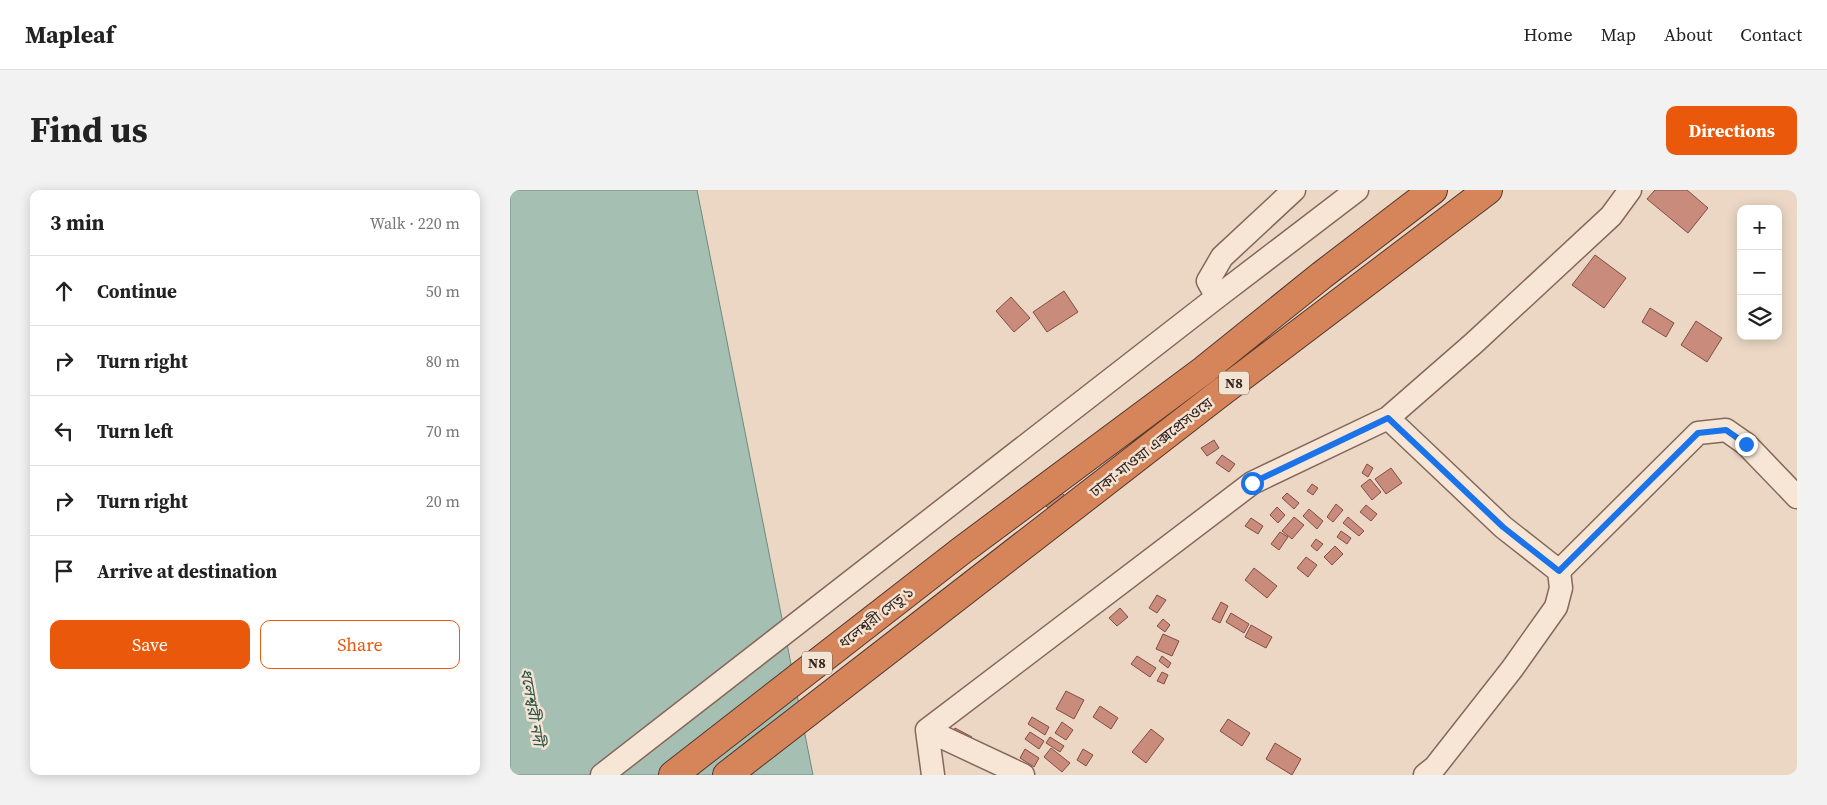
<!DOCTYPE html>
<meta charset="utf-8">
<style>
body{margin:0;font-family:"Source Serif 4","Noto Sans Bengali",serif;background:#f2f2f2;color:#222}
.controls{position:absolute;right:15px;top:15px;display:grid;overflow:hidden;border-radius:10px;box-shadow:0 2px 12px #0003}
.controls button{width:45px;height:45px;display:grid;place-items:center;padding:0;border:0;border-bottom:1px solid #e0e0e0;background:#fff;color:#222;font:25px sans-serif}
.stop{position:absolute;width:15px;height:15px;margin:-11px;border:4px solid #1a73e8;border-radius:50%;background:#fff}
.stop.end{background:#1a73e8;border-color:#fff;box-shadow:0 1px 5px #0008}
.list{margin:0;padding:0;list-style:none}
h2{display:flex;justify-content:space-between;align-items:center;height:65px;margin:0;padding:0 20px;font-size:21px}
h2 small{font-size:16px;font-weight:400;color:#767676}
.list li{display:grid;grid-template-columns:32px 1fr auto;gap:15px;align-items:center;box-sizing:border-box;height:70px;padding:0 20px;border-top:1px solid #e0e0e0}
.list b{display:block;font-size:19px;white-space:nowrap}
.list em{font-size:16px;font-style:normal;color:#767676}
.actions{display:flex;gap:10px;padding:15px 20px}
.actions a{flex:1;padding:11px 0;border:1px solid #ea580c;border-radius:10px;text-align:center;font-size:18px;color:#ea580c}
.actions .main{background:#ea580c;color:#fff}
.icon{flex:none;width:28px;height:28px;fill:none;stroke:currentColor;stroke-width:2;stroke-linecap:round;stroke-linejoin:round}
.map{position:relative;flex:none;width:1287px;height:585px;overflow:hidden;border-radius:10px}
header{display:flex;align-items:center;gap:30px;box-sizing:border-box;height:70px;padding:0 25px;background:#fff;border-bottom:1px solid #e0e0e0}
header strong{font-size:24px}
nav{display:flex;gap:28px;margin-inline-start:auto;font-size:18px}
.intro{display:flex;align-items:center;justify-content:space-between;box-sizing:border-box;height:120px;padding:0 30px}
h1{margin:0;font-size:35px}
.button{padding:12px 22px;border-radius:10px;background:#ea580c;color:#fff;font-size:18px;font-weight:700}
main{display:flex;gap:30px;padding:0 30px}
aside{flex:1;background:#fff;border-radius:10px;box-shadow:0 2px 12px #0003}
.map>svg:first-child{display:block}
.water{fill:#a5bfb2;stroke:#6d8c7e}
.building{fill:#c88b7c;stroke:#834e43}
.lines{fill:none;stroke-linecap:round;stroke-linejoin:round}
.minor-casing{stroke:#85685b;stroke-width:25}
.highway-casing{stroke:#53382f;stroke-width:30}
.minor{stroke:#f7e6d6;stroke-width:22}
.highway{stroke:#d68459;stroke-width:28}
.route{stroke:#1a73e8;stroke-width:6}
.labels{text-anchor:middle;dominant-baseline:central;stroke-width:5;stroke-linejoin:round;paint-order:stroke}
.shield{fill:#f3e3d3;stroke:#6f5e55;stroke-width:1}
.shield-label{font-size:14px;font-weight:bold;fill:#36251f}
.street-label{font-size:15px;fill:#36251f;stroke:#f3e3d3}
.water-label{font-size:16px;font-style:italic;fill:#2f554a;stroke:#f3e3d3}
</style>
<header>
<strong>Mapleaf</strong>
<nav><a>Home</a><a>Map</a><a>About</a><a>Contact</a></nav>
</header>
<div class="intro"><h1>Find us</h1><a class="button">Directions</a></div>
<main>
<aside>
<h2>3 min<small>Walk · 220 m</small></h2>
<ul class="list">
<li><svg class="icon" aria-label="ahead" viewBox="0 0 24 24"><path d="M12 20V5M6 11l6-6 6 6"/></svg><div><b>Continue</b></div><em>50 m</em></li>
<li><svg class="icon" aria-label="right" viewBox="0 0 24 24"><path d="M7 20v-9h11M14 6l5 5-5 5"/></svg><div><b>Turn right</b></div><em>80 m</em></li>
<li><svg class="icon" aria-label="left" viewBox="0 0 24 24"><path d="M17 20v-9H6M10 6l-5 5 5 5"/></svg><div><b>Turn left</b></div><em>70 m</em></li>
<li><svg class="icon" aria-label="right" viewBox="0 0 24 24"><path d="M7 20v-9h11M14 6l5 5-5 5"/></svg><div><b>Turn right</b></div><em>20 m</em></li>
<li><svg class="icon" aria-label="arrive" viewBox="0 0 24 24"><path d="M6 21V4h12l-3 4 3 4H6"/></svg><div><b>Arrive at destination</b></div></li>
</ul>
<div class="actions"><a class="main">Save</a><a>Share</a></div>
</aside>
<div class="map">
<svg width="1287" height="585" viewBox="0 0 1287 585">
<rect width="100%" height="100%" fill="#ebd7c4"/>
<path class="water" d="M0,0H187L303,585H0Z"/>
<path class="building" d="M1145,0H1177L1198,18L1178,43L1137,9Z
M1085,65L1116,88L1094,118L1062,95Z
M554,101L568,122L537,142L523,122Z
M501,107L520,128L504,142L486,121Z
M1140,118L1164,133L1156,147L1132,132Z
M1186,131L1212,148L1197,172L1171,155Z
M704,250L709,258L697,266L691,258Z
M712,265L725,274L719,282L706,273Z
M857,274L863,278L858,287L852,283Z
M881,278L892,293L876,304L865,289Z
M860,289L871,302L862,310L851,296Z
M543,294L555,306L540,320L528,308Z
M802,294L808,298L803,305L797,301Z
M777,303L789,313L784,319L772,308Z
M826,314L833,320L823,332L817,327Z
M856,315L867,324L861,331L850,322Z
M767,317L775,325L768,333L760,325Z
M799,319L813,331L807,339L793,326Z
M784,327L794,335L782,349L772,341Z
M838,327L854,341L849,346L833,333Z
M741,328L753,336L748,344L735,336Z
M831,341L841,348L837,354L827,347Z
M770,342L778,347L769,360L761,354Z
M806,349L813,354L807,361L801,356Z
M825,356L833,364L822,375L814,367Z
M796,367L807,375L798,387L787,378Z
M744,378L767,396L757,408L735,390Z
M647,405L656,410L647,423L639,418Z
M711,412L718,416L710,433L702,429Z
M610,418L618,427L607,436L599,428Z
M721,423L739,434L734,443L716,432Z
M653,429L660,435L655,442L647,436Z
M741,435L762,447L756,458L735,447Z
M653,444L669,451L662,466L646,459Z
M627,466L646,478L640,487L621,474Z
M652,466L661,473L658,478L649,471Z
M652,482L658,485L654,494L647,491Z
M556,501L574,510L564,529L546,519Z
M590,516L608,528L601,539L583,527Z
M522,527L539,537L535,545L518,534Z
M718,529L740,543L732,556L710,541Z
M552,532L563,540L556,550L545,543Z
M445,538L462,547L456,557L440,547Z
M641,539L654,549L636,573L622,562Z
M520,542L534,551L529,559L515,549Z
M540,547L554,556L550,562L536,553Z
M765,553L791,569L782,585L756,569Z
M541,558L560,573L552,582L534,567Z
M515,559L529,568L524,577L510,568Z
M573,559L583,565L576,576L567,570Z"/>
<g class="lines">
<defs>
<path id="minor" d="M707,107L698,91L712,67L784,0
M878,228L993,337L1049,381L1051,398L1046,417L1002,479L925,577L915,585
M1049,381L1188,243L1216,240L1236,254L1287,307
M417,540L513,585
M92,585L707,107L847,0
M423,585L417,540L742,293L878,228L964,153L1101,26L1120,0"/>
<path id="highway" d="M163,585L451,361L694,180L812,85L923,0
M217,585L705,207L978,0"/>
</defs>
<use href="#minor" class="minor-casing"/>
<use href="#highway" class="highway-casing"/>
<use href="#minor" class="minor"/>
<use href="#highway" class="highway"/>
</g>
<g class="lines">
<path class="route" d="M742,293L878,228L993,337L1049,381L1188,243L1216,240L1236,254"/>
</g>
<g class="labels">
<g class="shield">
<rect x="709" y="181.5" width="30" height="23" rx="4"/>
<rect x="292" y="461.5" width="30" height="23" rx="4"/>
</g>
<g class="shield-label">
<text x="724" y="193">N8</text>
<text x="307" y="473">N8</text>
</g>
<g class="street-label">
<text transform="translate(641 257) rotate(-38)">ঢাকা-মাওয়া এক্সপ্রেসওয়ে</text>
<text transform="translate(366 427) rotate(-38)">ধলেশ্বরী সেতু ১</text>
</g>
<g class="water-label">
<text transform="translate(23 517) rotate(80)">ধলেশ্বরী নদী</text>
</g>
</g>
</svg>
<div class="controls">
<button>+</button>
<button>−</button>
<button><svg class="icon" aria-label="layers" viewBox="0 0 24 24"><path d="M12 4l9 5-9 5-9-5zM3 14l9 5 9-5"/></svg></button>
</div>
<div class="stop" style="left:742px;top:293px"></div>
<div class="stop end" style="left:1236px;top:254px"></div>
</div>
</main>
